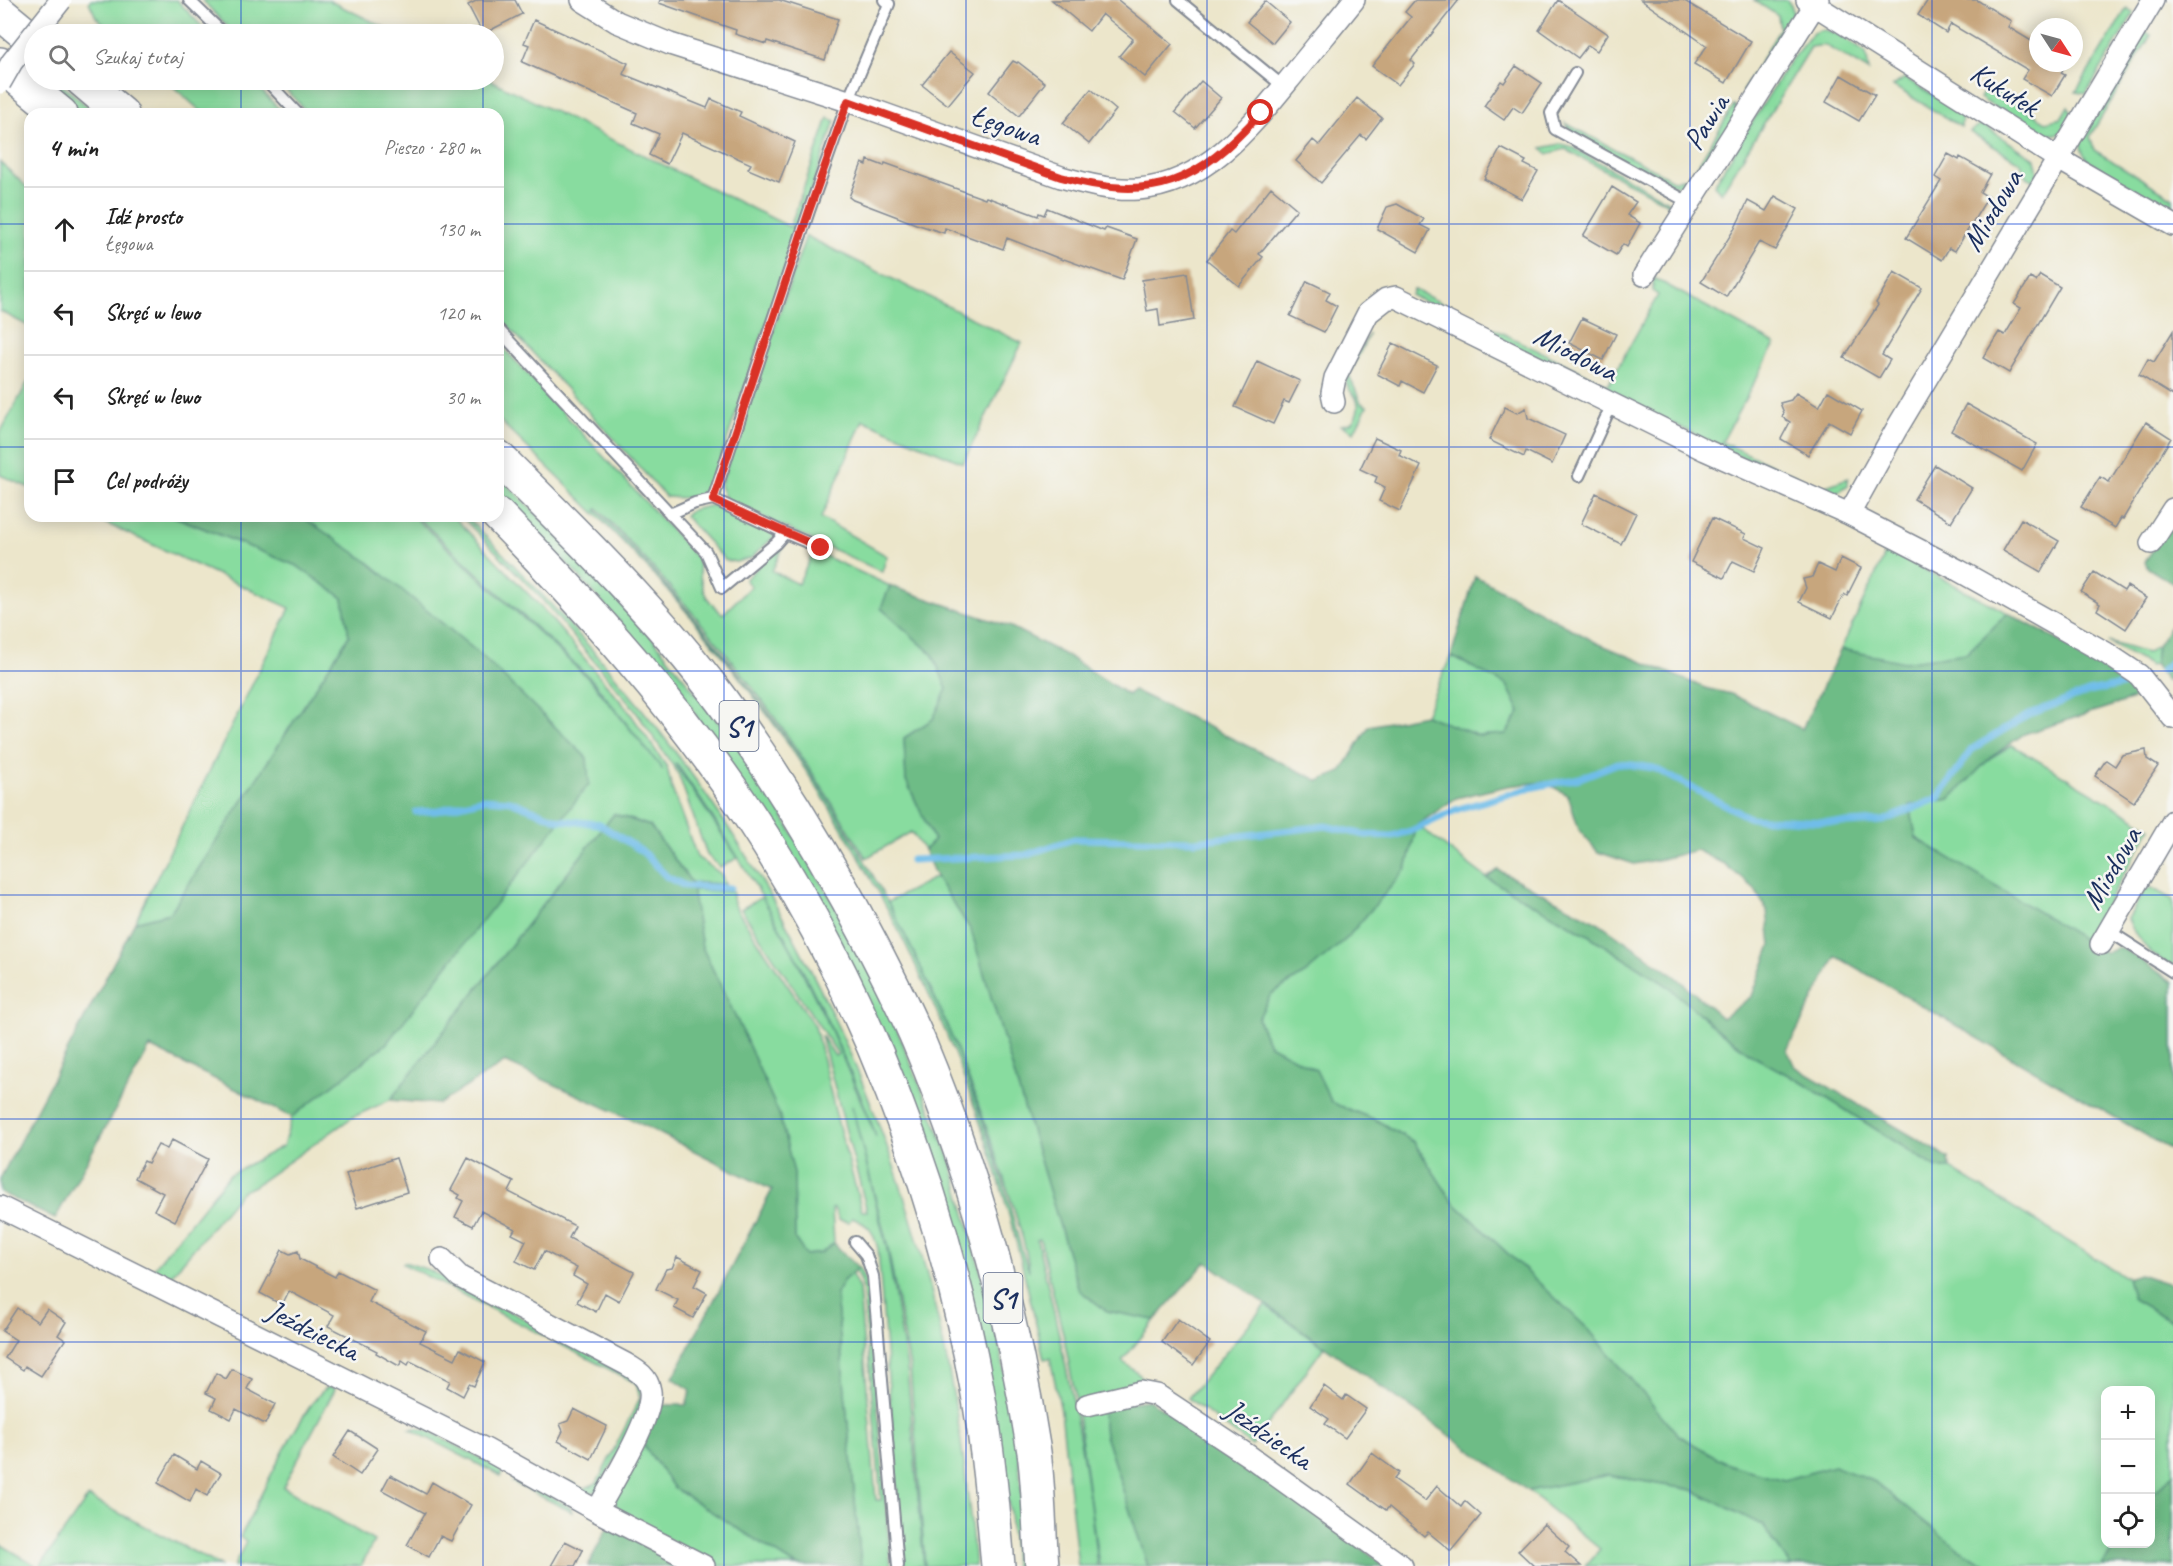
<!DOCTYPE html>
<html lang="pl">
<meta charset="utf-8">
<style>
body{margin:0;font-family:Caveat,sans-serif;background:#f6f6f6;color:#222}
.controls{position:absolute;right:18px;bottom:18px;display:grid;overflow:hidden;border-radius:12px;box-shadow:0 3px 15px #0003}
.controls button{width:54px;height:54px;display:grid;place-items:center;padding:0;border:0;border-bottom:2px solid #e0e0e0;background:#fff;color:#222;font:30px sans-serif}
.compass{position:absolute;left:2029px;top:18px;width:54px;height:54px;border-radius:50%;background:#fff;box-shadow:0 3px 15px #0003;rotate:126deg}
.stop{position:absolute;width:18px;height:18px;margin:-14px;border:4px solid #d93025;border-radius:50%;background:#fff}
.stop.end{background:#d93025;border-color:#fff;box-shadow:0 2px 6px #0008}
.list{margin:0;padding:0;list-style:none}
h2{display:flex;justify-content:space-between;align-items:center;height:78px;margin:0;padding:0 24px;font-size:26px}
h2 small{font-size:20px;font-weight:400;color:#767676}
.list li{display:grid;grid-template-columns:39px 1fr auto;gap:18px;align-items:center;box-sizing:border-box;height:84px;padding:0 24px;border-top:2px solid #e0e0e0}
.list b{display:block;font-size:22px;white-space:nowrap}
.list p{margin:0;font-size:20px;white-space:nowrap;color:#767676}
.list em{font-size:20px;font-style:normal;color:#767676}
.icon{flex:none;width:33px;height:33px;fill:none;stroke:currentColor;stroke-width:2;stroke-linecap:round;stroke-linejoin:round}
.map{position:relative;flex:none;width:2173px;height:1566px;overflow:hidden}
.search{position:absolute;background:#fff;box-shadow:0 3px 15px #0003;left:24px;top:24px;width:480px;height:66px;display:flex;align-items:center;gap:15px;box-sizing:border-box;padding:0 21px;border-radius:33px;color:#767676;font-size:22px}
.panel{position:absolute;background:#fff;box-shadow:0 3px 15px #0003;left:24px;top:108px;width:480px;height:414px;border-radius:18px}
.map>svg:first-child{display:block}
.green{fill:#88dc9f;stroke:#52867e;stroke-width:1.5}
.forest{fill:#6ebc86;stroke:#447672;stroke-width:1.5}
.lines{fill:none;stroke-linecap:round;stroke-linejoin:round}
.stream{stroke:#6fbde9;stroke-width:7}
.building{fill:#c7a67d}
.service-casing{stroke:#848a94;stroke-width:14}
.minor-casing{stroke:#848a94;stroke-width:24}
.motorway-casing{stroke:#848a94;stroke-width:36}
.service{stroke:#fff;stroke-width:10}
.minor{stroke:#fff;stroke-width:21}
.motorway{stroke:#fff;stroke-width:33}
.minor-bridge-casing{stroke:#848a94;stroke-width:24;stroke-linecap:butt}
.minor-bridge{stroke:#fff;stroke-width:21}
.route{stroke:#d93025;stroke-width:8}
.grid{fill:none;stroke:#1d4ed8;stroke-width:1.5;stroke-opacity:0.55}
.labels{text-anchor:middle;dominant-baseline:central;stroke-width:5;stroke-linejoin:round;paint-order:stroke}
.shield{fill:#f6f6f2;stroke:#5d6b8a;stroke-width:1.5}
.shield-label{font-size:28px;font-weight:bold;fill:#1b2f5e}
.street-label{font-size:30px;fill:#1b2f5e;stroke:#f6f6f2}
</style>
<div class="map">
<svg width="2173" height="1566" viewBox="0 0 2173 1566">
<rect width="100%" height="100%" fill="#f6f6f2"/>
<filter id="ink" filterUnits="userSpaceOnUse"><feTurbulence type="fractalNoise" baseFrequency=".0167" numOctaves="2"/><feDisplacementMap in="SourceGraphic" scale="12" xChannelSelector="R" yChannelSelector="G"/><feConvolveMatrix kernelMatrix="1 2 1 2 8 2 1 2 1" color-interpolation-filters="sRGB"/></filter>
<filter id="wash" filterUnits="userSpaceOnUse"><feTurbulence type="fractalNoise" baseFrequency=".008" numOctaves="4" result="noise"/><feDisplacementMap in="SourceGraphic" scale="24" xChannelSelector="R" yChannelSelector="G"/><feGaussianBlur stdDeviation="1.35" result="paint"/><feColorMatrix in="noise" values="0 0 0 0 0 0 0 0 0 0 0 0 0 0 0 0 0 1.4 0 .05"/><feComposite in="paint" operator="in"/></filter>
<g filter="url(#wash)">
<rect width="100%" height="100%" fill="#ece6cb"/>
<path class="green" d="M90,0H177L209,34H115L96,17L89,2Z
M202,0H328L398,34H235Z
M1754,0H1787L1792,7L1794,20L1750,93L1742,92L1780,29L1778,16Z
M2127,8L2134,13L2086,94L2076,92Z
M1821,30C1837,30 1852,44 1866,53L1869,71L1825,45L1811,47L1721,193L1714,185L1789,62L1813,33Z
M2145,32L2151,35L2090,136L2094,150L2173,198V213L2088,161C2082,152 2079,147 2082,137Z
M1905,78L1962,113L1961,127L1893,86Z
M38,80H56L97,114H79Z
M166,80H251L284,114H204Z
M277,80H490L790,227L828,118L835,121L713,481C699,500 689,499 666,497L614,439L498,316V114H309Z
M1987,86L2046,122L2061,118L2068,107L2073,115C2070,121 2066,130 2059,133C2039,142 1997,108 1980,98Z
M1734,105L1739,112L1697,177C1686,186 1679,187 1664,183L1569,131L1565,123L1673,180L1690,178Z
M1981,124L2035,159L2038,173L2034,181L2026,177L2021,163L1970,132Z
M1561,144L1570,146L1666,200L1672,206L1670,215L1666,218L1670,210L1667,203L1663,201L1565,149L1548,154L1542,148Z
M0,162L30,190V327L0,311Z
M806,236L1022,343L963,463L863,420L821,518L887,556L882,572L726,500L720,486Z
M1654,278L1775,344L1722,442L1821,488L1848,478V485L1838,492L1828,495L1741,457L1411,295L1413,289L1608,385L1658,295L1652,291Z
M1369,334L1349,375L1361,403L1367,406L1354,432L1341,425C1350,424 1353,423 1356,416C1365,396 1344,394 1346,376C1347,366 1363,344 1369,334Z
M498,342L698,559C701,586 701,597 723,614L751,586L745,580L779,546L783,547L772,571L798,584L814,551L890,586L881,608L933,655L947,689L934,719L904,738L906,780L934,841L924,850L911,832L866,858C832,802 797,747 758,695C709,629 655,568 598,509L596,510C746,664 873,843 954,1044C973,1093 991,1143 1006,1193C1014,1219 1019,1246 1029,1271C1028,1248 1012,1203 1004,1179C973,1083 936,991 888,902L936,877L971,930L1079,1290L1107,1311L1155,1320L1122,1361L1145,1379V1385L1102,1407L1105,1435L1148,1566H1099L1076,1400L1064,1338L1040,1239L1037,1240C1063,1347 1087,1456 1097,1566H1078L1061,1411L1050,1358L1044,1359C1028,1288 1012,1218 989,1149C925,952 819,767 685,610C627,542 562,481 498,419Z
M30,378V488L0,475V433Z
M498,475L633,613L755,769L872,969L951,1161L998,1336L1018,1450L1028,1566H1014L1010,1513L953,1219L692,708C631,633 568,560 498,493Z
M713,505L776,535L751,558L736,562L725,560L685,516L692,510Z
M90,516H173L297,566L343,598L349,636L170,913L135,922L290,608Z
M301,516H413L592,682L663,770L593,681L416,516H453L542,608L628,710L667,767L672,789L697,857L721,874L725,884L691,882L650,826L614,814L390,1100L353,1117L254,1186L241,1192L171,1276L181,1281L172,1283L157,1273L154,1268L229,1175L283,1146L292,1117L386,1044L587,758L482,656L368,562Z
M461,516H466C539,590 610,665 673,749C815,937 914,1167 954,1399C964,1454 970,1510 975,1566H925L910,1367L888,1248L852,1106L887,1249L907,1367L924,1566H903L878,1249C873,1231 870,1225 852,1218L849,1222L839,1220L834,1208L832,1209L834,1243L821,1253L805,1255L795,1239L794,1173L779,1114L740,1026L702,947L692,890L733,892V900L737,910L815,1026L837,1119L862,1211H867L821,1035L835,1056L838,1054L741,909L762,897L792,951L831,1030L876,1137C869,1113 857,1088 847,1065C802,957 742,859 676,763L675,764L738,858L720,867L707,855L678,773L632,706L539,596Z
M1887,550L2008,613L1967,653L1904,662L1841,649Z
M2108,642L2146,653L2157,646L2155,664L2150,666Z
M1451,656L1507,685L1520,712L1506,734L1479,736L1425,715Z
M2012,745L2151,828L2085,941L1916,838L1910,805L1950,799L1990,758Z
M1417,825L1487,878L1588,935L1665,984L1722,1033L1753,1056L1803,1083L1937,1168H1950L2127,1278L2133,1299L2173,1322V1474L2151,1495L2150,1390H2106V1544H2116L2103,1566H1988L1956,1547L1835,1466L1784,1480L1730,1465L1679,1436L1589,1330L1452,1201L1414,1142L1376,1120L1332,1103L1316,1070L1269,1045L1258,1019L1271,994L1306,973L1346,939L1406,869Z
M2152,888L2173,900V966C2152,958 2136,939 2128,919L2145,889Z
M404,1262L429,1270L622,1369L642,1387L639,1417L598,1490C586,1496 580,1492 569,1487L568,1481L583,1489L597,1483L640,1398L636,1383L403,1264Z
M859,1267L867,1285L891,1566H861L836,1294L843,1281L851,1273L859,1289L876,1500H881L864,1303L863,1288L855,1270Z
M1265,1305L1324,1347L1252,1446L1188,1398Z
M329,1386L335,1389L283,1487L374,1541L361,1566H234L246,1542L240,1537C256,1507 304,1400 329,1386Z
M417,1428L429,1431L502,1470L501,1476L410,1429Z
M641,1441L674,1488L797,1566H719L621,1514L616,1505L615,1498Z
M1608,1475L1693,1490L1762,1525L1791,1566H1585L1600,1549L1528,1491Z
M518,1479L570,1507L572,1512L512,1482Z
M88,1497L221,1566H40Z
M0,1544L37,1566H0Z"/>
<path class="forest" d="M173,516H301L368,562L482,656L587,758L589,784L386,1044L292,1117L150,1047L55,1219L0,1192V1179L135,922L170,913L349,636L343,598L297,566Z
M2173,518V584L2148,568L2145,562Z
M1475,576L1597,643L1705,688L1731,694L1802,729L1841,649L1904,662L1967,653L2008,613L2118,673L2128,681L2137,692L2133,699L2024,734L1990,758L1950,799L1910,805L1916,838L2106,953L2117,948L2126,950L2173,982V1151L1836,956L1787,1050L1795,1067L1949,1158L1950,1168H1937L1803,1083L1753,1056L1722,1033L1665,984L1588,935L1487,878L1498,870L1599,923L1675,976L1722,1018L1752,996L1771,945L1767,910L1754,888L1724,864L1696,850L1662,859L1634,864L1598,852L1579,830L1568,795L1544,782L1507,786L1456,798L1417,825L1406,869L1346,939L1306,973L1271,994L1258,1019L1269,1045L1316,1070L1332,1103L1376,1120L1414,1142L1452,1201L1589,1330L1679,1436L1730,1465L1784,1480L1834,1466L1875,1482L1956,1547L1988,1566H1791L1762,1525L1693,1490L1608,1475L1528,1491L1206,1262L1155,1320L1107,1311L1079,1290L971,930L936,877L924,850L934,840L906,780L904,738L933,719L947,689L933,655L881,608L890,586L1011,627L1069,657L1128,695L1133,690L1319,781L1341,772L1369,726L1425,715L1479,736L1506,734L1520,712L1507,685L1451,656Z
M2173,622V675L2167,681L2155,664L2157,646Z
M614,814L650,826L691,882L702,947L740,1026L779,1114L794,1173L795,1239L806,1255L821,1253L834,1243L846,1256L859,1267L843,1281L836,1294L861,1566H797L674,1488L641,1441L652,1425L660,1405H686L691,1390L673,1378L772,1190L639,1123L505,1062L439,1104L390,1100Z
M2139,1274L2173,1285V1322L2133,1299L2127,1278Z
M1148,1400L1172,1414L1387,1566H1148L1105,1435L1102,1407Z
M2173,1474V1566H2103L2116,1544H2150L2151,1495Z
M610,1527L686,1566H588L606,1530Z"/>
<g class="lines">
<path class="stream" d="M2162,670L2173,660
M416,812L436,811L484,799L510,801L559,820L599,824L642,851L667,877L685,886L730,888
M912,860L1025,855L1074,839L1195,841L1326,826L1365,835L1392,836L1411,831L1458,809L1534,787L1580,778L1618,763L1654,768L1750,818L1847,823L1883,821L1938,798L1972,749L2030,714L2088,692L2127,684"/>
</g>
<g id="blocks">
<path class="building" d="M478,0H515L522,14L483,34L468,5Z
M660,0H779L838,19L825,60L767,41L766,44L735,34L736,30L659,3Z
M1052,0H1118L1172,44L1145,77L1119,56L1133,39L1102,14L1089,31Z
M1415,0H1459L1411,60L1415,64L1398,85L1372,66L1411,17L1405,12Z
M1558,0L1608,34L1597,51L1588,45L1578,58L1539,30Z
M1641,0H1683L1751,41L1726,83L1694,64L1707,46Z
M1928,0H1977L2011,21L2008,27L2038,45V63H2066L2061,73L2065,75L2052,96L2022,79L2028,70L1951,24L1946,33L1918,15Z
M1265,1L1290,22L1273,43L1247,22Z
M534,20L628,63L623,74L707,108L711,99L741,112L739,116L795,142L779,182L748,169L751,164L682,133L667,164L649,155L659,134L633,123L637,113L522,62L529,45L524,43Z
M949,52L975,72L948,105L922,85Z
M1013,61L1017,63L1018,62L1045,83L1019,116L989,92Z
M1516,66L1542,83L1522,113L1513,107L1504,120L1484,106L1501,81L1504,83Z
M1841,75L1875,95L1859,121L1826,102Z
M1201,81L1221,98L1195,128L1175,112Z
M1091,89L1116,110L1089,144L1063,123Z
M1357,98L1382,118L1366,139L1361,135L1321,183L1296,161L1313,140L1319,145Z
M1501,148L1526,161L1524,164L1538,171L1522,199L1484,179Z
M1948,154L1959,160L1960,157L1990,174L1980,192L1988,197L1955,251L1949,248L1942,260L1906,238L1941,181L1935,177Z
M868,160L884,166L885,163L985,199L986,197L1038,216L1039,213L1044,215L1047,208L1104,231L1106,228L1137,239L1122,280L1064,259L1063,260L1007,238L1003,249L945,228L944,233L916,224L853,200L849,197L862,163L867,165Z
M1271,187L1297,209L1259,254L1263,257L1239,286L1207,260L1230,231L1234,234Z
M1612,187L1636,202L1627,215L1640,223L1627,247L1623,244L1616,255L1583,236Z
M1775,196L1798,209L1775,250L1759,242L1726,297L1701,282L1735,228L1748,201L1766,211Z
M1397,204L1424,219L1420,225L1430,230L1418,252L1377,229L1387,207Z
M1894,272L1922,288L1882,355L1890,360L1879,378L1844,358L1878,305L1876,303Z
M1187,273L1194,320L1160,326L1158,309L1147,311L1142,280Z
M2040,275L2060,287L2009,373L1983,358L1999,332L2005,335L2021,308L2014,304L2030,278L2036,281Z
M1307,281L1330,292L1326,300L1337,306L1324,332L1290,316Z
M1582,318L1616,334L1603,360L1569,343Z
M2173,331V396L2139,375L2148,359L2154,362Z
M1393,343L1437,365L1423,392L1402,381L1400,386L1377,374Z
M1257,361L1300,381L1289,403L1284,401L1273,424L1235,407Z
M1828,391L1862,411L1850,433L1829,421L1808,455L1781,439L1790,422L1782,417L1784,413L1780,403L1791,400L1796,393L1819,407Z
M1966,404L2037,444L2022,471L1951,431Z
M1505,407L1517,413L1526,408L1528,418L1565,435L1552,464L1526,451L1524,457L1489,440Z
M2146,422L2171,438L2123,519L2121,518L2115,528L2081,507L2100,477L2109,482Z
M1375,438L1401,450L1399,455L1421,466L1400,511L1379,501L1385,487L1375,482L1377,477L1360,469Z
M1935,465L1972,488L1951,522L1914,499Z
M1596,493L1636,513L1621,544L1581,524Z
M1712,518L1746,534L1744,538L1765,548L1754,571L1733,561L1724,578L1691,562Z
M2021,519L2059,541L2041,572L2003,550Z
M1841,558L1861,568L1847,596L1844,594L1832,618L1799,602L1806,588L1803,579L1812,577L1818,564L1835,572Z
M2094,572L2124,591L2127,586L2146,598L2126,629L2097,610L2100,604L2081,592Z
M2146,750L2147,759L2158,766L2134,802L2095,776L2106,760L2115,766L2122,755Z
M172,1140L208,1159L175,1221L154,1210L163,1193L135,1178L144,1161L148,1163L158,1145L167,1149Z
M396,1158L407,1192L357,1208L346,1174Z
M468,1158L514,1182L509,1192L575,1226L569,1238L634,1272L619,1301L605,1293L596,1312L577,1302L587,1284L573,1276L577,1268L544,1251L534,1270L516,1261L526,1241L512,1234L515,1229L481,1211L473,1226L455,1217L463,1201L458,1198L460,1195L451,1190Z
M282,1250L290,1254L298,1251L300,1259L335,1277L338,1271L375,1290L369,1302L426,1331L420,1342L455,1359L460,1349L485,1362L474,1386L469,1384L463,1396L447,1387L450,1381L410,1361L408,1365L402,1361L399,1366L376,1353L377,1351L328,1326L334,1315L289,1291L282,1305L260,1293Z
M677,1257L702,1270L694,1286L707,1293L693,1318L674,1308L678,1300L656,1289L666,1269L672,1268Z
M17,1308L38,1322L47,1309L66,1322L58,1335L65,1340L41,1376L25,1366L23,1370L5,1358L16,1340L2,1331Z
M1178,1319L1210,1342L1193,1365L1162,1342Z
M232,1369L252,1379L247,1389L275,1404L265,1424L236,1409L231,1419L211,1409L216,1398L206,1393L216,1373L226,1379Z
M1324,1386L1343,1400L1346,1395L1366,1409L1345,1438L1325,1424L1329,1419L1310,1406Z
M574,1409L607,1426L591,1459L558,1441L563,1431L560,1424L568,1421Z
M350,1431L378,1449L360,1475L333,1457Z
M1372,1453L1399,1473L1394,1479L1425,1501L1437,1486L1461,1507L1465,1501L1481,1515L1451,1551L1428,1532L1424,1536L1389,1507L1386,1510L1350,1484Z
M174,1455L197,1469L201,1461L221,1473L207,1496L196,1489L190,1502L158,1483Z
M390,1475L426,1494L432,1482L471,1505L451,1541L440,1536L429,1557L407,1545L425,1513L382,1490Z
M1544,1524L1569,1547L1565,1552L1581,1566H1534L1518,1551Z
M565,1541L583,1550L575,1566H551Z"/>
</g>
</g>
<g filter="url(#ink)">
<use href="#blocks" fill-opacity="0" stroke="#848a94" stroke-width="1.5"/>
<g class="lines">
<defs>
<path id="service" d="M189,0L224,34
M1178,0L1284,87
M1575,73L1551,113L1555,129L1690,203
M266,80L298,114
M498,329L706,552L722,588L776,543L785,533L713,499L695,503L670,514
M1579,476L1612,404
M713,499L809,211L848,101L889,4L884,0
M785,533L821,548
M2109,931L2173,972
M855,1242L866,1255L873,1276L898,1566"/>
<path id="minor" d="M582,0L617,22L670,44L848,101L1061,177C1086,184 1112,191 1138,189C1207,184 1253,124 1293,75C1313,50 1334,25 1354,0
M1807,0L2057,158L2173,225
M1644,275L1818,0
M1334,402L1332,393L1335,378L1368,313L1386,299L1396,297L1705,450L1849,514L1897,428L2153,0
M1849,514L1958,570L2106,653L2139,675L2173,718
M2151,543L2173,509
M2101,944L2173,821
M0,1207L487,1450L597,1511L704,1566
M442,1259L460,1277L626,1364C638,1371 648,1377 650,1391C654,1417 610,1486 597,1511
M1087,1405L1141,1392L1157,1395L1249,1456L1402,1566"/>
<path id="motorway" d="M0,13L34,41
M0,64L61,114
M82,80L122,114
M498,457C576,534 656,612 722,701C778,778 828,860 872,945C888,976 905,1009 919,1042C974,1173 1012,1311 1034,1452C1039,1489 1039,1528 1042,1566
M498,515C590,609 679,708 751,818C863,987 940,1189 977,1388C988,1447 993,1506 998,1566"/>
</defs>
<use href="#service" class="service-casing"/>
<use href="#minor" class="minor-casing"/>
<use href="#motorway" class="motorway-casing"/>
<use href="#service" class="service"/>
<use href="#minor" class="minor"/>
<use href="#motorway" class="motorway"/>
<defs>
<path id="minor-bridge" d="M0,83L12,62L61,0"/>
</defs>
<use href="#minor-bridge" class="minor-bridge-casing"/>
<use href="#minor-bridge" class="minor-bridge"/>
</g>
</g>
<g class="lines" filter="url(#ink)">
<path class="route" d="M821,548L713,500L809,211L848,101L1061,177C1155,203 1197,183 1261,113"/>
</g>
<path class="grid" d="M241,0V34M483,0V34M724,0V1566M966,0V1566M1207,0V1566M1449,0V1566M1690,0V1566M1932,0V1566M241,80V114M483,80V114M0,224H30M498,224H2173M0,447H30M498,447H2173M241,516V1566M483,516V1566M0,671H2173M0,895H2173M0,1119H2173M0,1342H2173"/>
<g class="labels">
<g class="shield">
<rect x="719.5" y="701" width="39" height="50" rx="4.5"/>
<rect x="983.5" y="1273" width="39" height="50" rx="4.5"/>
</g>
<g class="shield-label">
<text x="739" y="726">S1</text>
<text x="1003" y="1298">S1</text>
</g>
<g class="street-label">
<text transform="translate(2005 89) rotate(32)">Kukułek</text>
<text transform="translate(1706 122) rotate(-58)">Pawia</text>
<text transform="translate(1006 125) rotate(19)">Łęgowa</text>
<text transform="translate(1992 210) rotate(-59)">Miodowa</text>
<text transform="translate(1576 353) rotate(27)">Miodowa</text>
<text transform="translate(2111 868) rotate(-60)">Miodowa</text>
<text transform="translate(313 1330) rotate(27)">Jeździecka</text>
<text transform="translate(1269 1434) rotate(35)">Jeździecka</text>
</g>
</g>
</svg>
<div class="controls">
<button>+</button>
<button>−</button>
<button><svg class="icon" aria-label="locate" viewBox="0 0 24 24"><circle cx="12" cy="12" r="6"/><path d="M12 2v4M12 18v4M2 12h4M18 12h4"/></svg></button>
</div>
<svg class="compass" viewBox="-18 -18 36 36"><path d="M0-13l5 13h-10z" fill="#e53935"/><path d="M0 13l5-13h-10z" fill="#767676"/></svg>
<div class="stop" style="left:1261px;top:113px"></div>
<div class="stop end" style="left:821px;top:548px"></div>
<div class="search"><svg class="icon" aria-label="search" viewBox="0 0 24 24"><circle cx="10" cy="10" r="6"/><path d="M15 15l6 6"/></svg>Szukaj tutaj</div>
<section class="panel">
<h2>4 min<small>Pieszo · 280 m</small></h2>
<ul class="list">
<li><svg class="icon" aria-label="ahead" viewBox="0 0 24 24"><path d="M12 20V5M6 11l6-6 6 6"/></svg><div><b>Idź prosto</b><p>Łęgowa</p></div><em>130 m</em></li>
<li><svg class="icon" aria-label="left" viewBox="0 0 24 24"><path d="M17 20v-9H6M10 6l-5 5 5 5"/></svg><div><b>Skręć w lewo</b></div><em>120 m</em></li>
<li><svg class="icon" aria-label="left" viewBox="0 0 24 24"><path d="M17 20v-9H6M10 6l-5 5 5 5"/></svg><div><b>Skręć w lewo</b></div><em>30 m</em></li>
<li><svg class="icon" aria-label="arrive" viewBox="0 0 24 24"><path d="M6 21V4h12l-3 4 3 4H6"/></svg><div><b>Cel podróży</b></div></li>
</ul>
</section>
</div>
